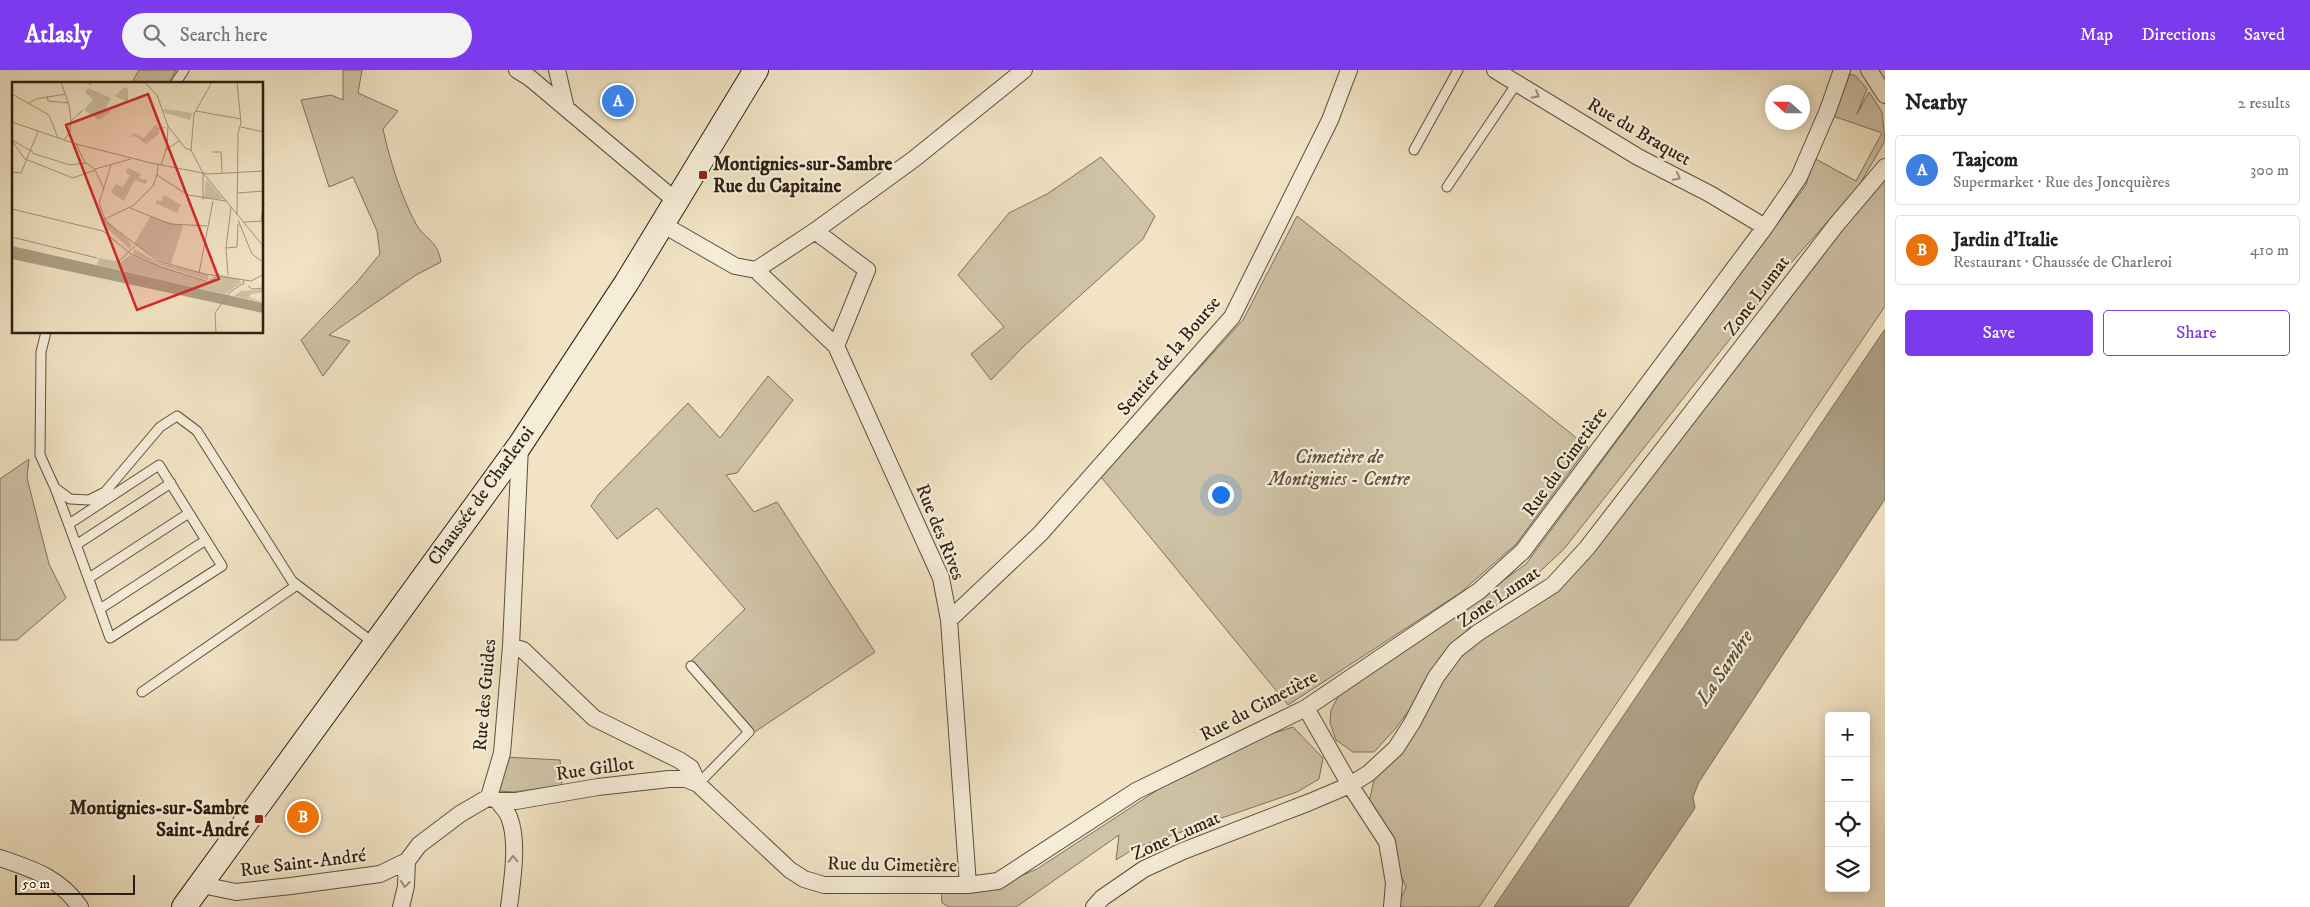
<!DOCTYPE html>
<meta charset="utf-8">
<style>
body{margin:0;font-family:"IM FELL DW Pica",serif;background:#f2f2f2;color:#222}
.controls{position:absolute;right:15px;bottom:15px;display:grid;overflow:hidden;border-radius:5px;box-shadow:0 2px 12px #0003}
.controls button{width:45px;height:45px;display:grid;place-items:center;padding:0;border:0;border-bottom:1px solid #e0e0e0;background:#fff;color:#222;font:25px sans-serif}
.compass{position:absolute;left:1765px;top:15px;width:45px;height:45px;border-radius:50%;background:#fff;box-shadow:0 2px 12px #0003;rotate:291deg}
.scale{position:absolute;left:15px;bottom:12px;width:120px;box-sizing:border-box;padding-left:5px;border:2px solid #2b2012;border-top:0;font-size:14px;line-height:18px;white-space:nowrap;color:#2b2012;-webkit-text-stroke:4px #f6edd9;paint-order:stroke}
.you{position:absolute;left:1220px;top:424px;width:18px;height:18px;margin:-12px;border:4px solid #fff;border-radius:50%;background:#1a73e8;box-shadow:0 0 0 8px #1a73e833}
.badge{display:grid;place-items:center;width:32px;height:32px;border-radius:50%;background:#7c3aed;color:#fff;font-size:16px;font-weight:700}
.pin{position:absolute;translate:-50% -50%;border:2px solid #fff;box-shadow:0 1px 5px #0006}
.list{margin:0;padding:0;list-style:none}
h2{display:flex;justify-content:space-between;align-items:center;height:65px;margin:0;padding:0 20px;font-size:21px}
h2 small{font-size:16px;font-weight:400;color:#767676}
.list li{display:grid;grid-template-columns:32px 1fr auto;gap:15px;align-items:center;box-sizing:border-box;height:70px;margin:0 10px 10px;padding:0 10px;border:1px solid #e0e0e0;border-radius:5px}
.list b{display:block;font-size:19px;white-space:nowrap}
.list p{margin:0;font-size:16px;white-space:nowrap;color:#767676}
.list em{font-size:16px;font-style:normal;color:#767676}
.actions{display:flex;gap:10px;padding:15px 20px}
.actions a{flex:1;padding:11px 0;border:1px solid #7c3aed;border-radius:5px;text-align:center;font-size:18px;color:#7c3aed}
.actions .main{background:#7c3aed;color:#fff}
.icon{flex:none;width:28px;height:28px;fill:none;stroke:currentColor;stroke-width:2;stroke-linecap:round;stroke-linejoin:round}
.map{position:relative;flex:none;width:1885px;height:837px;overflow:hidden}
header{display:flex;align-items:center;gap:30px;box-sizing:border-box;height:70px;padding:0 25px;background:#7c3aed;color:#fff}
header strong{font-size:24px}
nav{display:flex;gap:28px;margin-inline-start:auto;font-size:18px}
.search{width:350px;height:45px;background:#f2f2f2;display:flex;align-items:center;gap:12px;box-sizing:border-box;padding:0 18px;border-radius:28px;color:#767676;font-size:19px}
main{display:flex}
aside{flex:1;background:#fff}
.map>svg:first-child{display:block}
.green{fill:#cfc2a6;stroke:#7d715c}
.water{fill:#aea187;stroke:#7a6d58}
.lines{fill:none;stroke-linecap:round;stroke-linejoin:round}
.lane-casing{stroke:#5c513e;stroke-width:11}
.street-casing{stroke:#5c513e;stroke-width:18}
.secondary-casing{stroke:#2b2012;stroke-width:26}
.lane{stroke:#f6edd9;stroke-width:9}
.street{stroke:#f6edd9;stroke-width:16}
.secondary{stroke:#f6edd9;stroke-width:24}
.oneway{stroke:#9b917f}
.poi-dot{fill:#8f2418;stroke:#f6edd9;stroke-width:2}
.labels{text-anchor:middle;dominant-baseline:central;stroke-width:4.5;stroke-linejoin:round;paint-order:stroke}
.street-label{font-size:19px;fill:#2b2012;stroke:#f6edd9}
.poi-label{font-size:19px;font-weight:bold;fill:#2b2012;stroke:#f6edd9;text-anchor:start}
.park-label{font-size:19px;font-style:italic;fill:#5c513e;stroke:#f6edd9}
.water-label{font-size:20px;font-style:italic;fill:#594d3b;stroke:#f6edd9}
.inset-road{fill:none;stroke:#a2957d;stroke-width:1}
.view{fill:#d62828;fill-opacity:0.15;stroke:#d62828;stroke-width:2.5}
.inset-edge{fill:none;stroke:#2b2012;stroke-width:2.5}
</style>
<header>
<strong>Atlasly</strong>
<div class="search"><svg class="icon" aria-label="search" viewBox="0 0 24 24"><circle cx="10" cy="10" r="6"/><path d="M15 15l6 6"/></svg>Search here</div>
<nav><a>Map</a><a>Directions</a><a>Saved</a></nav>
</header>
<main>
<div class="map">
<svg width="1885" height="837" viewBox="0 0 1885 837">
<rect width="100%" height="100%" fill="#f1e3c4"/>
<filter id="stains"><feTurbulence type="fractalNoise" baseFrequency=".004" numOctaves="4"/><feColorMatrix values="0 0 0 0 .2 0 0 0 0 .09 0 0 0 0 .02 0 0 0 .5 -.17"/></filter>
<radialGradient id="worn" r=".72"><stop offset=".6" stop-color="#630" stop-opacity="0"/><stop offset="1" stop-color="#630" stop-opacity=".3"/></radialGradient>
<path class="green" d="M139,0H176L168,14H131Z
M343,0H362L358,23L398,41L383,59C390,91 401,126 416,154C426,171 437,169 441,192L416,205L329,265L350,271L323,306L301,270L357,212L380,184L377,161L353,107L329,117L301,30L331,25L343,30Z
M1850,4L1856,6L1867,19L1857,44L1869,22L1882,42L1885,71L1858,117L1783,202L1564,479L1518,522L1477,547L1396,658L1374,682H1353L1336,670L1330,653L1331,640L1339,625L1428,565L1526,494L1806,115L1814,88L1856,111L1882,63L1833,46Z
M1101,87L1155,146L1143,169L1024,276L991,310L971,284L1004,257L958,205L1009,143L1047,124Z
M1885,109V236L1479,837H1397L1406,817L1369,732L1374,710L1451,596L1485,565L1533,534L1808,192Z
M1297,146L1588,377L1516,474L1460,523L1288,635L1101,407L1243,250Z
M768,306L793,330L737,403L726,405L754,442L777,432L875,582L753,663L690,592L745,539L657,438L617,469L591,436L599,424L688,333L720,368Z
M29,389L27,408L49,494L66,528L17,570H0V409Z
M1293,657L1323,688L1319,709L1297,722L1135,778L1116,790L1119,765L1016,837H949L942,833L941,818L985,821L1037,799L1217,681Z
M504,687L560,690L562,715L514,722L499,721Z"/>
<path class="water" d="M1885,259V429L1699,712L1693,727L1695,738L1628,837H1494Z"/>
<g class="lines">
<defs>
<path id="lane" d="M175,14L184,0
M1414,80L1458,0
M1447,117L1517,13
M46,262L41,282L40,385L55,418L70,429L89,430L105,422L160,357L177,346L197,361L292,511L375,574
M55,418C74,468 92,518 110,568L222,496L159,395L69,454
M76,475L171,413
M89,508L189,443
M100,539L206,470
M691,596L749,662L698,714
M142,622L297,515"/>
<path id="street" d="M517,0L530,8L676,131
M557,0L566,38
M1495,0L1638,87L1710,124L1765,157
M1869,0L1885,25
M662,154L735,196L756,200L815,161L914,89L1024,0
M815,161L867,200L836,276
M756,200L836,276L941,508L949,550L968,815
M949,550L1040,464L1232,247L1330,50L1349,0
M511,576L523,580L594,648L679,690L691,698L698,714L790,800L804,809L824,815H968L998,811L1136,721L1306,638L1479,521L1523,481L1765,157L1799,107L1828,40L1842,0
M1306,638L1350,715L1387,772L1394,813L1392,837
M489,727L498,731H516L598,717L669,709H686L698,714
M498,731C501,736 507,741 509,747C519,771 512,812 509,837
M0,788C32,799 59,807 80,837
M202,815L236,822L291,816L380,804L407,791
M401,837L406,816L407,791L419,775L460,744L489,727L502,683L511,576L520,376
M1094,837L1102,828L1144,799L1183,781L1310,732L1350,715L1369,703L1396,678L1412,653L1436,607L1456,580L1479,562L1553,515L1587,478L1836,155L1885,97"/>
<path id="secondary" d="M184,837L520,375L627,212L756,0"/>
</defs>
<use href="#lane" class="lane-casing"/>
<use href="#street" class="street-casing"/>
<use href="#secondary" class="secondary-casing"/>
<use href="#lane" class="lane"/>
<use href="#street" class="street"/>
<use href="#secondary" class="secondary"/>
</g>
<defs><path id="oneway-chevron" d="M-2-3.5L2.5 0L-2 3.5" fill="none" stroke-width="1.6" stroke-linecap="round" stroke-linejoin="round" transform="scale(1.25)"/></defs>
<g class="oneway">
<use href="#oneway-chevron" transform="translate(1536 25) rotate(31)"/>
<use href="#oneway-chevron" transform="translate(1677 107) rotate(28)"/>
<use href="#oneway-chevron" transform="translate(513 789) rotate(-92)"/>
<use href="#oneway-chevron" transform="translate(405 814) rotate(97)"/>
</g>
<g class="poi-dot">
<rect x="698" y="100" width="10" height="10" rx="2.5"/>
<rect x="254" y="744" width="10" height="10" rx="2.5"/>
</g>
<g class="labels">
<g class="street-label">
<text transform="translate(1639 62) rotate(30)">Rue du Braquet</text>
<text transform="translate(1757 226) rotate(-53)">Zone Lumat</text>
<text transform="translate(1169 286) rotate(-50)">Sentier de la Bourse</text>
<text transform="translate(1565 392) rotate(-54)">Rue du Cimetière</text>
<text transform="translate(481 426) rotate(-54)">Chaussée de Charleroi</text>
<text transform="translate(940 462) rotate(68)">Rue des Rives</text>
<text transform="translate(1499 527) rotate(-34)">Zone Lumat</text>
<text transform="translate(485 625) rotate(-85)">Rue des Guides</text>
<text transform="translate(1259 636) rotate(-28)">Rue du Cimetière</text>
<text transform="translate(595 699) rotate(-8)">Rue Gillot</text>
<text transform="translate(1176 766) rotate(-24)">Zone Lumat</text>
<text transform="translate(303 793) rotate(-7)">Rue Saint-André</text>
<text transform="translate(892 795) rotate(1)">Rue du Cimetière</text>
</g>
<g class="poi-label">
<text x="713" y="94">Montignies-sur-Sambre<tspan x="713" dy="22">Rue du Capitaine</tspan></text>
<text x="249" y="738" text-anchor="end">Montignies-sur-Sambre<tspan x="249" dy="22">Saint-André</tspan></text>
</g>
<g class="park-label">
<text x="1339" y="387">Cimetière de<tspan x="1339" dy="22">Montignies - Centre</tspan></text>
</g>
<g class="water-label">
<text transform="translate(1725 598) rotate(-56)">La Sambre</text>
</g>
</g>
<g transform="translate(12 12)">
<rect width="251" height="251" fill="#f1e3c4"/>
<path d="M71,0H80V4L103,14L112,5L116,7V20ZM76,6L99,16L94,26L99,29L87,38L72,28L81,17L73,10ZM151,27L162,28L181,31L178,38L153,31ZM144,42L146,46L153,44L154,46L147,48V52L134,62L123,54L118,55L121,51L132,56ZM116,86L129,92L127,96L135,98L134,102L123,98L112,119L99,110L104,102L111,105L118,93L113,90ZM194,97L211,117L192,116ZM152,113L169,123L165,131L143,121L145,118L149,120ZM91,135L115,157L120,163L118,167L89,141ZM138,135L171,144L159,182L147,178L122,162ZM122,167L145,180L196,193V198L205,194L201,199L195,198L148,183L121,172ZM118,173L197,201L210,193L227,197L229,201L213,212L85,183L87,176L109,180ZM251,207V210L239,212L237,215L251,220L222,214L229,209Z" fill="#cfc2a6"/>
<path d="M0,164L251,221V231L0,177Z" fill="#aea187"/>
<path class="inset-road" d="M49,0L57,23L59,39L58,50L52,58M132,0L145,13L156,44L173,66L179,68M200,0L182,32L179,68L191,91L252,165M225,0L229,41L226,51L225,133M0,12L37,33L46,56M35,14L36,19L57,21M16,22L24,17L54,12M184,29L229,37M59,39L71,28M0,40L64,62L139,81L196,92L252,89M229,45L252,50M0,58L21,70M0,59L13,77L61,96L83,88M64,62L73,81M154,68L167,59M201,70H209L210,91M20,71L58,83L74,81L83,87L119,77M146,82L145,93L176,113L214,119M99,83L87,121L94,140L146,179L193,192L232,198M149,83L155,64L156,44M83,88L92,107M0,90L9,91L26,50M225,111L252,109M191,118V91M118,126L158,142L195,144M0,127L91,149L119,172L149,185L197,200L208,192M93,137L122,123L141,104L145,93M226,138L240,172L252,181M249,138L252,121M232,140L252,139M0,155L85,176M214,166L225,165L226,142M106,180L123,164M187,191L201,119M216,193L214,166L219,125M231,203L232,198L239,199L252,192M236,204L240,207L252,206M204,251L203,231L217,211L230,202"/>
<path class="view" d="M136,12L207,197L125,228L54,43Z"/>
<rect width="251" height="251" class="inset-edge"/>
</g>
<rect width="100%" height="100%" filter="url(#stains)"/>
<rect width="100%" height="100%" fill="url(#worn)"/>
</svg>
<div class="controls">
<button>+</button>
<button>−</button>
<button><svg class="icon" aria-label="locate" viewBox="0 0 24 24"><circle cx="12" cy="12" r="6"/><path d="M12 2v4M12 18v4M2 12h4M18 12h4"/></svg></button>
<button><svg class="icon" aria-label="layers" viewBox="0 0 24 24"><path d="M12 4l9 5-9 5-9-5zM3 14l9 5 9-5"/></svg></button>
</div>
<svg class="compass" viewBox="-18 -18 36 36"><path d="M0-13l5 13h-10z" fill="#e53935"/><path d="M0 13l5-13h-10z" fill="#767676"/></svg>
<div class="scale">50 m</div>
<div class="you"></div>
<div class="pin badge" style="left:618px;top:31px;background:#3f7fe0">A</div>
<div class="pin badge" style="left:303px;top:747px;background:#e8710a">B</div>
</div>
<aside>
<h2>Nearby<small>2 results</small></h2>
<ul class="list">
<li><span class="badge" style="background:#3f7fe0">A</span><div><b>Taajcom</b><p>Supermarket · Rue des Joncquières</p></div><em>300 m</em></li>
<li><span class="badge" style="background:#e8710a">B</span><div><b>Jardin d'Italie</b><p>Restaurant · Chaussée de Charleroi</p></div><em>410 m</em></li>
</ul>
<div class="actions"><a class="main">Save</a><a>Share</a></div>
</aside>
</main>
